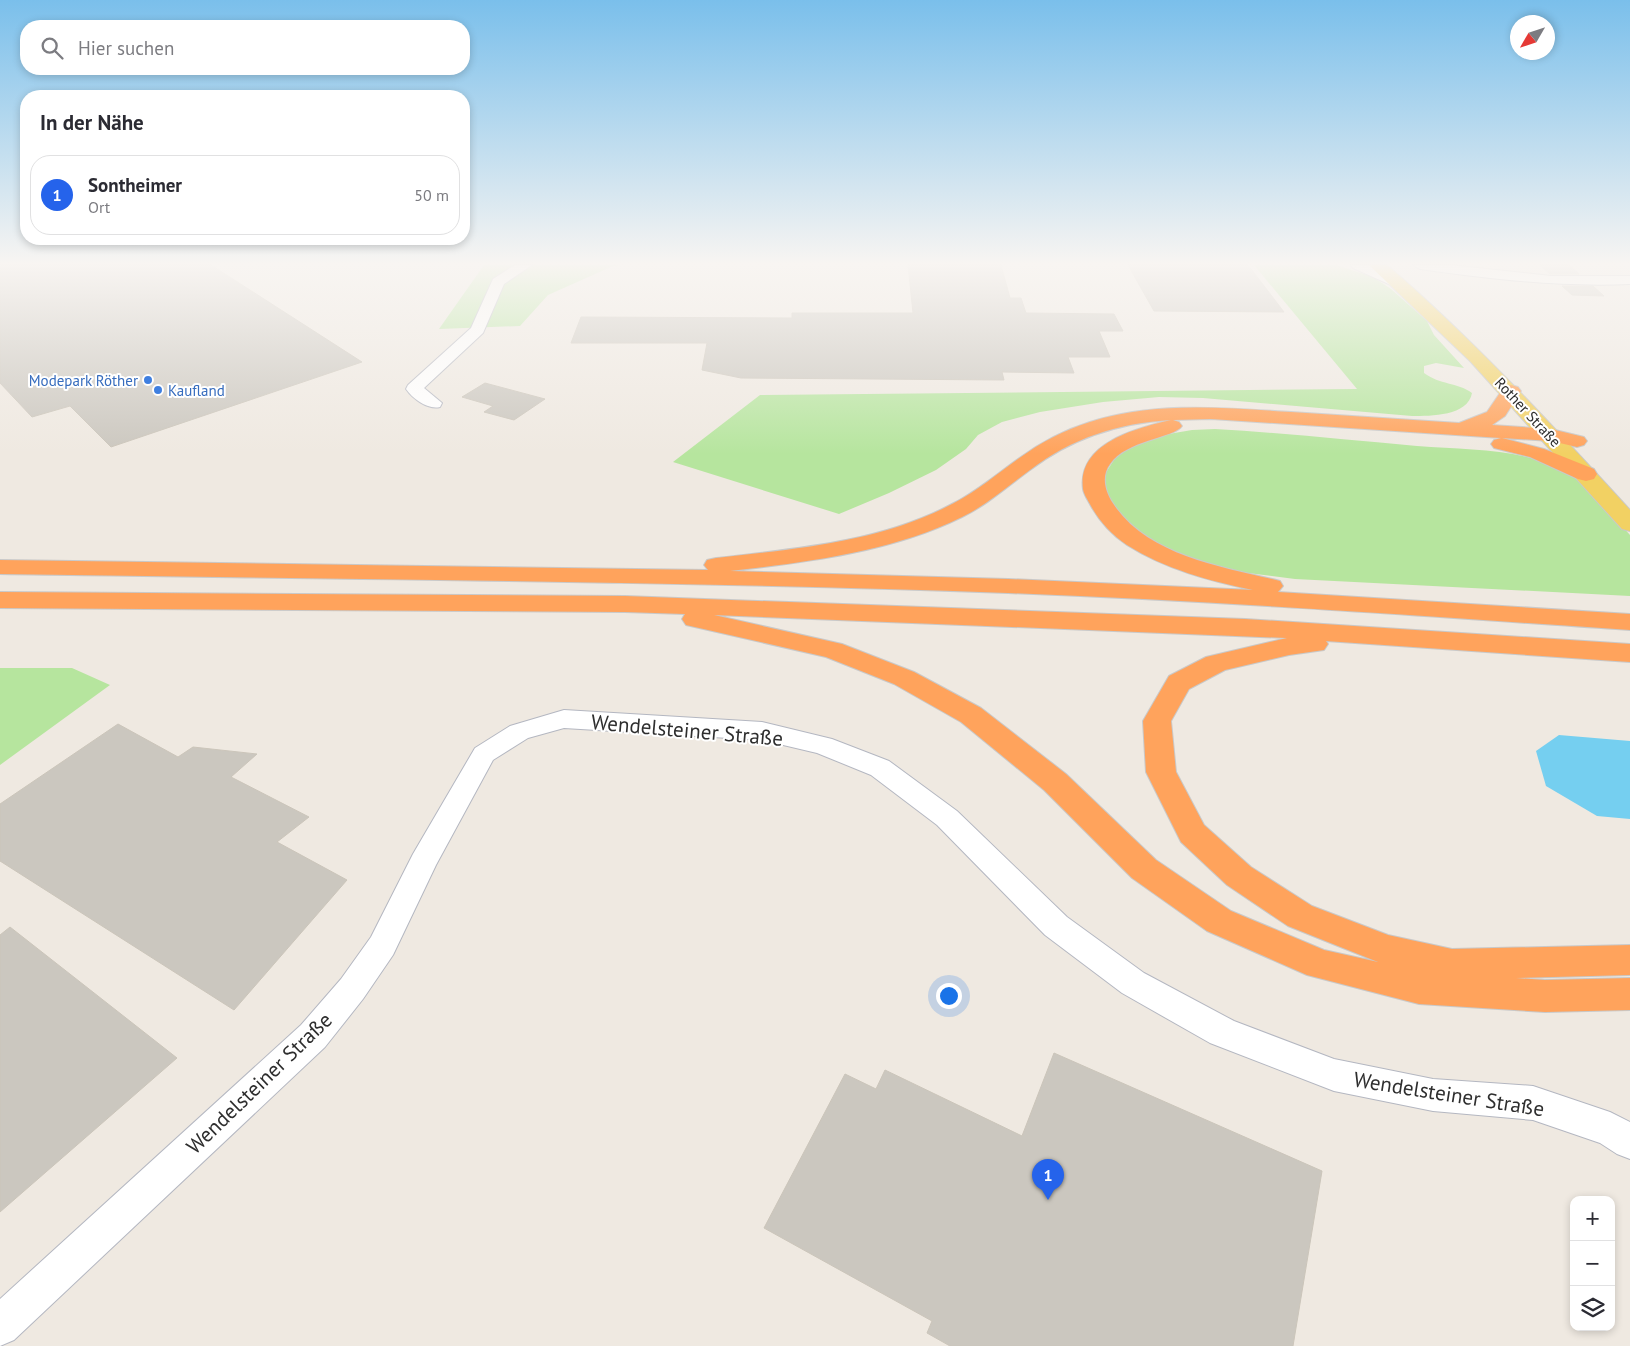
<!DOCTYPE html>
<html lang="de">
<meta charset="utf-8">
<style>
body{margin:0;font-family:"PT Sans",sans-serif;background:#f7f7f7;color:#2b2b33}
.controls{position:absolute;right:15px;bottom:15px;display:grid;overflow:hidden;border-radius:10px;box-shadow:0 2px 8px #0003}
.controls button{width:45px;height:45px;display:grid;place-items:center;padding:0;border:0;border-bottom:1px solid #e1e1e2;background:#fff;color:#2b2b33;font:25px sans-serif}
.compass{position:absolute;left:1510px;top:15px;width:45px;height:45px;border-radius:50%;background:#fff;box-shadow:0 2px 8px #0003;rotate:231deg}
.you{position:absolute;left:948px;top:995px;width:18px;height:18px;margin:-12px;border:4px solid #fff;border-radius:50%;background:#1a73e8;box-shadow:0 0 0 8px #1a73e833}
.badge{display:grid;place-items:center;width:32px;height:32px;border-radius:50%;background:#2563eb;color:#fff;font-size:16px;font-weight:700}
.pin{position:absolute;translate:-50% -41px;filter:drop-shadow(0 1px 2px #0008)}
.pin::after{content:'';position:absolute;top:26px;width:18px;height:15px;background:inherit;clip-path:polygon(0 0,100% 0,50% 100%)}
.list{margin:0;padding:0;list-style:none}
h2{display:flex;justify-content:space-between;align-items:center;height:65px;margin:0;padding:0 20px;font-size:21px}
h2 small{font-size:16px;font-weight:400;color:#7c7c81}
.list li{display:grid;grid-template-columns:32px 1fr auto;gap:15px;align-items:center;box-sizing:border-box;height:80px;margin:0 10px 10px;padding:0 10px;border:1px solid #e1e1e2;border-radius:20px}
.list b{display:block;font-size:19px;white-space:nowrap}
.list p{margin:0;font-size:16px;white-space:nowrap;color:#7c7c81}
.list em{font-size:16px;font-style:normal;color:#7c7c81}
.icon{flex:none;width:28px;height:28px;fill:none;stroke:currentColor;stroke-width:2;stroke-linecap:round;stroke-linejoin:round}
.map{position:relative;flex:none;width:1630px;height:1346px;overflow:hidden}
.search{position:absolute;background:#fff;box-shadow:0 2px 8px #0003;left:20px;top:20px;width:450px;height:55px;display:flex;align-items:center;gap:12px;box-sizing:border-box;padding:0 18px;border-radius:20px;color:#7c7c81;font-size:19px}
.panel{position:absolute;background:#fff;box-shadow:0 2px 8px #0003;left:20px;top:90px;width:450px;height:155px;border-radius:20px}
.map>svg:first-child{display:block}
.green{fill:#b6e59e}
.water{fill:#75cff0}
.building{fill:#cbc7bf;stroke:#cbc5ba}
.lines{fill:none;stroke-linecap:round;stroke-linejoin:round}
.minor-casing{stroke:#b4b7c1;stroke-width:2}
.major-casing{stroke:#c9c9c9;stroke-width:2}
.highway-casing{stroke:#c9c9c9;stroke-width:2}
.minor{fill:#fff;fill-rule:evenodd}
.major{fill:#f2d163;fill-rule:evenodd}
.highway{fill:#ffa35c;fill-rule:evenodd}
.shop-dot{fill:#3f7fe0;stroke:#fff;stroke-width:2}
.labels{text-anchor:middle;dominant-baseline:central;stroke-width:4;stroke-linejoin:round;paint-order:stroke}
.far-shop-label{font-size:15px;fill:#366cbe;stroke:#fff;text-anchor:end}
.far-street-label{font-size:15px;fill:#2e2e2e;stroke:#fff}
.near-street-label{font-size:21px;fill:#2e2e2e;stroke:#fff}
</style>
<div class="map">
<svg width="1630" height="1346" viewBox="0 0 1630 1346">
<rect width="100%" height="100%" fill="#efe9e1"/>
<path class="green" d="M484,265H623L613,266L548,295L520,326L439,329Z
M1254,265H1336L1373,277L1391,289L1427,321L1434,335L1464,368L1436,363L1424,366V373C1440,385 1457,382 1472,393C1468,416 1431,416 1412,416L1203,398L1159,397L1103,402L1040,412L1002,422L978,435L966,449L936,470L889,493L839,514L673,462L760,395L1357,389Z
M1215,429C1282,433 1349,440 1417,446C1475,451 1532,446 1582,482L1630,535V596L1295,579L1224,570L1188,559L1159,545L1127,524L1104,490L1105,474L1117,455L1134,444L1151,437L1192,430Z
M0,668H72L110,685L0,765Z"/>
<path class="water" d="M1559,735L1630,741V819L1597,816L1546,786L1536,751Z"/>
<path class="building" d="M0,265H211L362,362L111,447L70,406L32,417L0,383Z
M908,265H1001L1010,298H1021L1026,313L1114,314L1123,331H1099L1110,357H1068L1074,373L1002,372L1004,380L741,378L702,370L707,343H571L581,317L792,318V313H913Z
M1128,265H1248L1284,312L1154,311Z
M1540,265H1569L1579,274H1550Z
M1562,286H1593L1604,296L1572,295Z
M485,383L545,399L514,420L484,412L493,406L462,397Z
M118,724L178,757L193,747L257,754L231,777L309,817L277,842L347,880L234,1010L0,861V804Z
M10,927L177,1058L0,1212V935Z
M1054,1053L1322,1171L1293,1346H950L927,1333L932,1321L764,1228L845,1074L876,1089L885,1070L1022,1136Z"/>
<g class="lines">
<defs>
<path id="minor" d="M515,265H532L504,284L483,333L424,388L442,403L440,407C428,410 413,399 406,389L408,385L471,328L493,279Z
M1351,265H1370L1401,279L1403,282L1401,285H1391L1353,268Z
M1413,265H1450L1551,276H1630V284C1559,287 1490,279 1420,269Z
M564,710L762,722L832,739L889,761L957,811L1067,917L1144,973L1234,1021L1334,1059L1433,1079L1533,1086L1610,1112L1630,1122V1159L1617,1154L1600,1143L1533,1120L1433,1111L1334,1091L1210,1043L1122,993L1045,935L937,825L871,775L817,753L762,740L564,728L528,738L493,760L436,865L393,955L363,999L325,1047L14,1340L0,1346V1299L301,1025L341,979L371,937L413,854L475,748L510,726Z"/>
<path id="major" d="M1369,265H1387C1474,340 1552,425 1630,510V531L1622,529L1470,361Z"/>
<path id="highway" d="M1511,385L1518,387L1521,391L1505,416L1492,425L1551,429L1584,437L1587,441L1584,445L1577,447L1551,441L1502,438L1544,449L1594,469L1597,474L1594,479L1586,481L1578,479L1530,457L1494,448L1491,444L1494,440L1501,438L1211,419L1173,420L1179,422L1182,426C1174,438 1126,440 1110,464C1101,476 1105,491 1112,502C1146,556 1223,567 1280,581L1283,586L1278,592L1630,614V630C1423,616 1216,601 1008,593C672,581 336,579 0,574V560L708,570L704,565L707,560L716,558C795,549 882,542 954,503C977,491 997,474 1018,459C1040,443 1064,430 1090,422C1156,401 1224,408 1291,412C1347,416 1403,419 1459,423L1487,412L1504,387ZM1171,420C1137,428 1077,443 1083,489C1084,495 1088,500 1091,506C1100,522 1112,535 1127,545C1165,569 1210,581 1253,590L1008,579L730,571C808,562 891,552 962,517C987,505 1008,486 1030,470C1072,438 1118,423 1171,420Z
M0,592L625,596L1245,619L1630,644V662L1326,641L1328,644L1324,650L1289,655L1225,670L1189,689L1171,721L1176,772L1204,825L1251,867L1312,906L1388,935L1452,949L1630,945V975L1516,978L1545,980L1630,978V1010L1545,1012L1419,1004L1307,975L1207,931L1132,878L1044,790L961,722L894,684L826,657L686,625L682,619L685,614L625,612L0,608ZM714,615L1287,638L1206,657L1169,676L1143,721L1146,772L1181,842L1227,885L1288,926L1378,962L1324,950L1231,911L1156,860L1066,774L981,708L914,672L842,644Z"/>
</defs>
<use href="#minor" class="minor-casing"/>
<use href="#major" class="major-casing"/>
<use href="#highway" class="highway-casing"/>
<use href="#minor" class="minor"/>
<use href="#major" class="major"/>
<use href="#highway" class="highway"/>
</g>
<linearGradient id="sky" x2="0" y2="1"><stop stop-color="#7abfeb"/><stop offset="0.58" stop-color="#f8f5f2"/><stop offset="1" stop-color="#f8f5f2" stop-opacity="0"/></linearGradient>
<rect width="1630" height="454" fill="url(#sky)"/>
<g class="shop-dot">
<circle cx="148" cy="380" r="5"/>
<circle cx="158" cy="390" r="5"/>
</g>
<g class="labels">
<g class="far-shop-label">
<text x="138" y="380">Modepark Röther</text>
<text x="168" y="390" text-anchor="start">Kaufland</text>
</g>
<g class="far-street-label">
<text transform="translate(1528 412) rotate(47)">Rother Straße</text>
</g>
<g class="near-street-label">
<text transform="translate(687 730) rotate(5)">Wendelsteiner Straße</text>
<text transform="translate(259 1083) rotate(-44)">Wendelsteiner Straße</text>
<text transform="translate(1449 1094) rotate(9)">Wendelsteiner Straße</text>
</g>
</g>
</svg>
<div class="controls">
<button>+</button>
<button>−</button>
<button><svg class="icon" aria-label="layers" viewBox="0 0 24 24"><path d="M12 4l9 5-9 5-9-5zM3 14l9 5 9-5"/></svg></button>
</div>
<svg class="compass" viewBox="-18 -18 36 36"><path d="M0-13l5 13h-10z" fill="#e53935"/><path d="M0 13l5-13h-10z" fill="#7c7c81"/></svg>
<div class="you"></div>
<div class="pin badge" style="left:1048px;top:1200px">1</div>
<div class="search"><svg class="icon" aria-label="search" viewBox="0 0 24 24"><circle cx="10" cy="10" r="6"/><path d="M15 15l6 6"/></svg>Hier suchen</div>
<section class="panel">
<h2>In der Nähe<small></small></h2>
<ul class="list">
<li><span class="badge">1</span><div><b>Sontheimer</b><p>Ort</p></div><em>50 m</em></li>
</ul>
</section>
</div>
